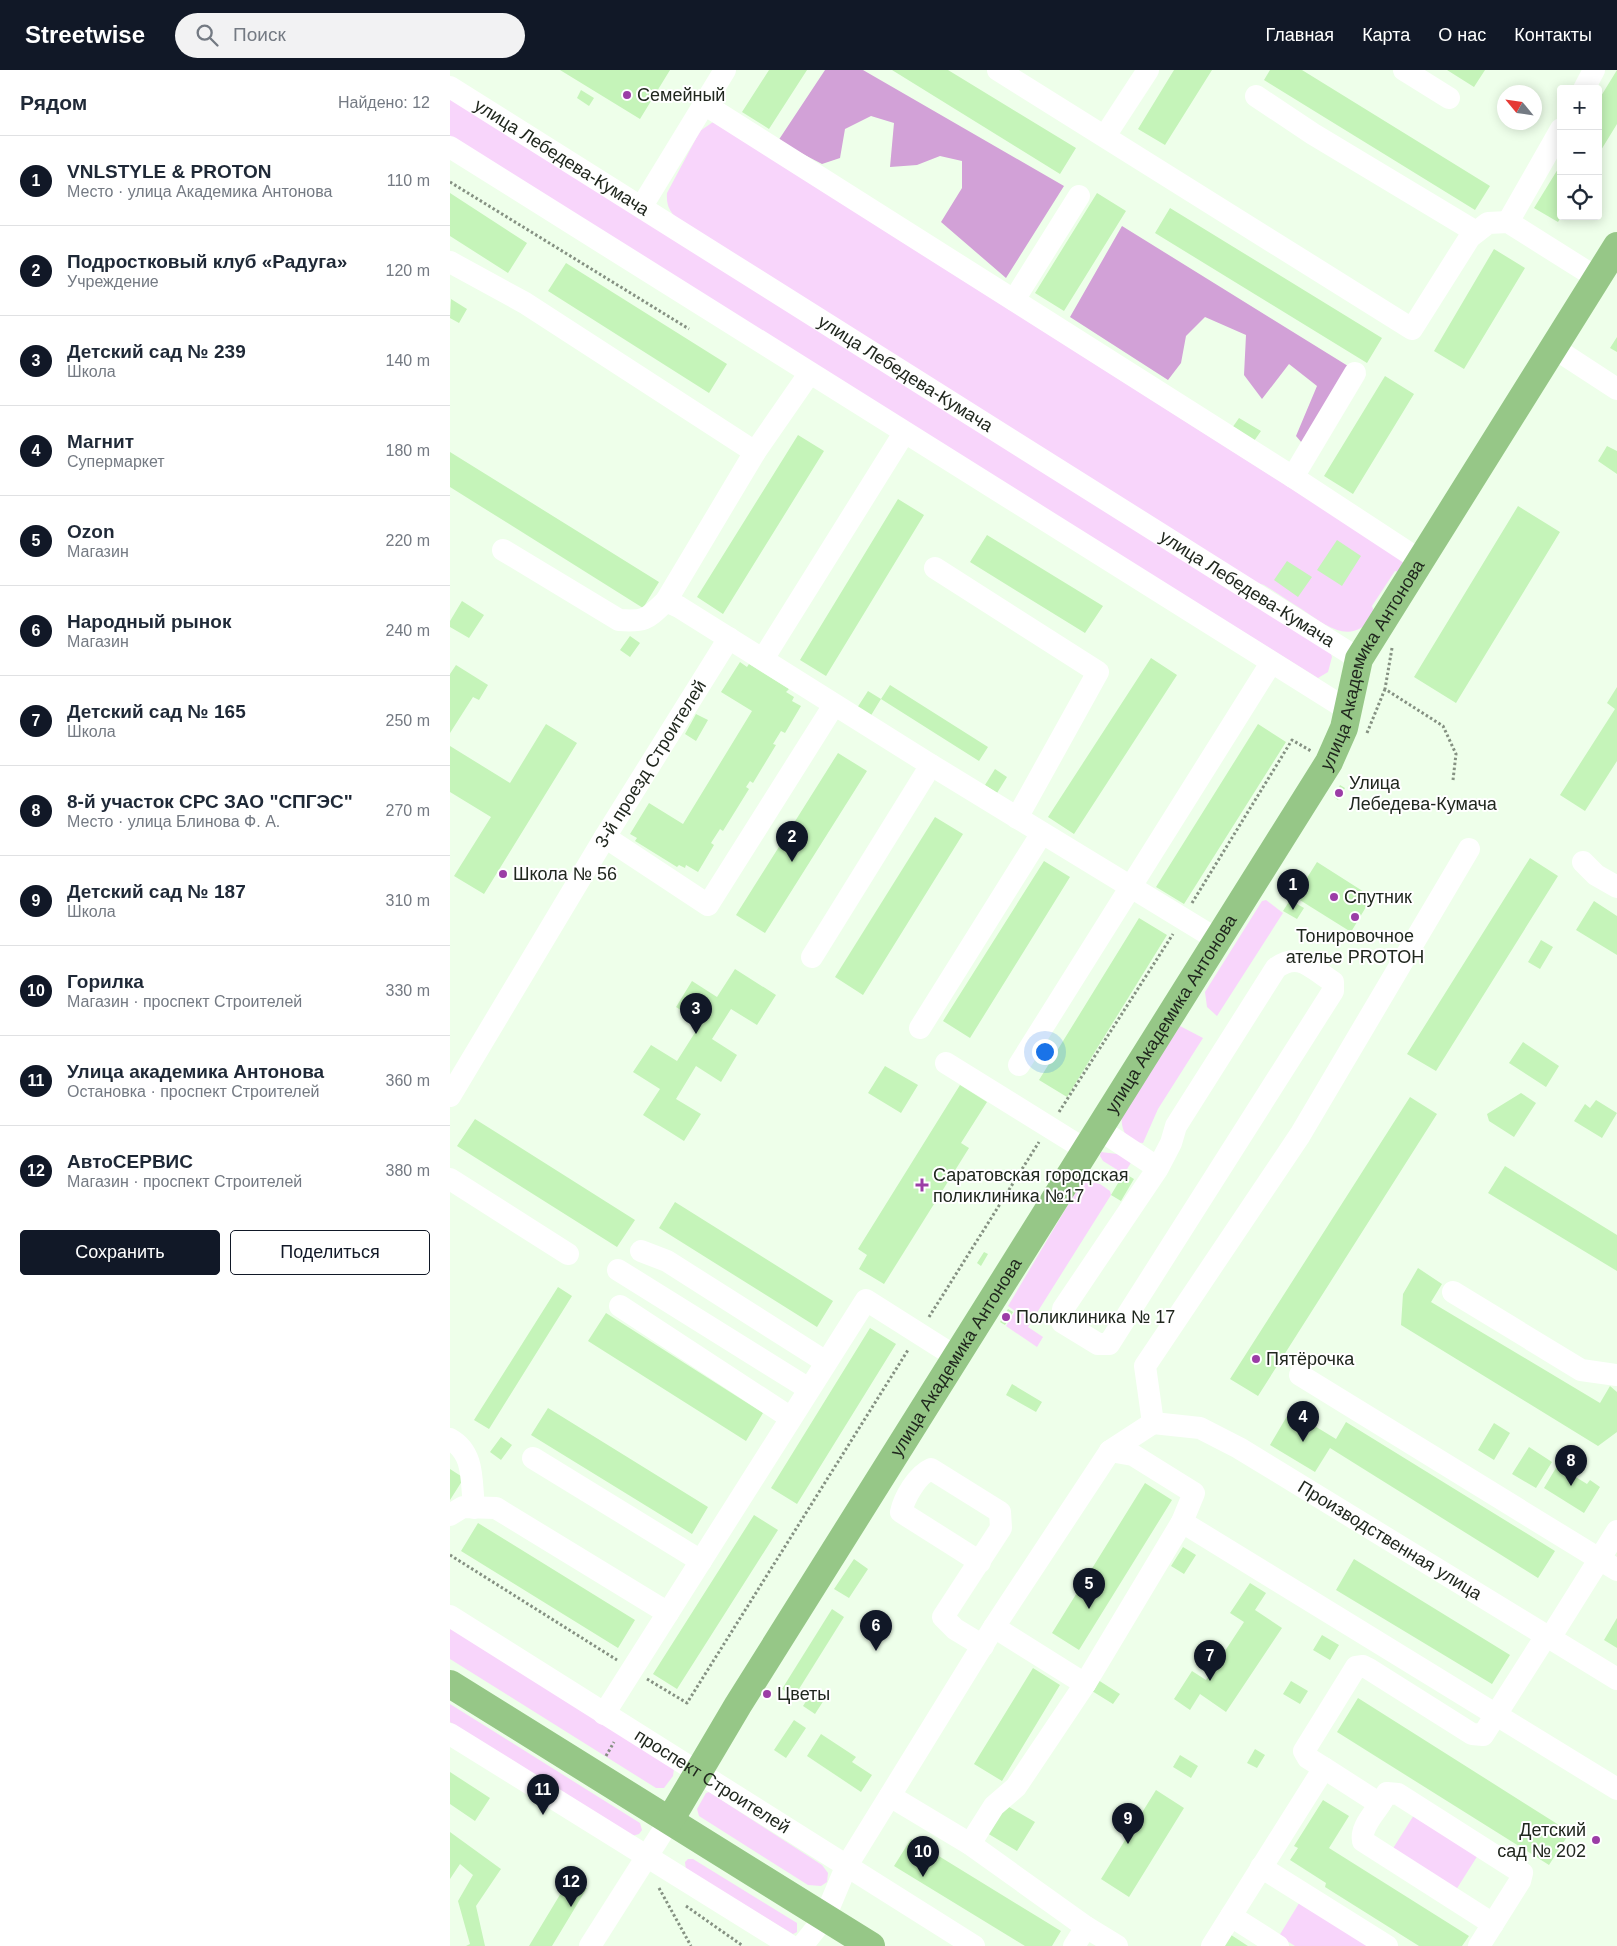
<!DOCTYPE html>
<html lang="ru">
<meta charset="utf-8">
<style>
body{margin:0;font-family:Arial,sans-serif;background:#f2f2f3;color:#1f2937}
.controls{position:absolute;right:15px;top:15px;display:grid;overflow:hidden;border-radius:5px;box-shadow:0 2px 12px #0003}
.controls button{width:45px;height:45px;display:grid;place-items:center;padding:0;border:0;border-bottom:1px solid #e0e1e3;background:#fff;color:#1f2937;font:25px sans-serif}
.compass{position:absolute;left:1047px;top:15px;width:45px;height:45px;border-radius:50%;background:#fff;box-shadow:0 2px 12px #0003;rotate:299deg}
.you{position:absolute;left:594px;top:981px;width:18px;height:18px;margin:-12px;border:4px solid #fff;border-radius:50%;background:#1a73e8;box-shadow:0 0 0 8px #1a73e833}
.badge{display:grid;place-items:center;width:32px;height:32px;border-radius:50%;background:#111827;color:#fff;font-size:16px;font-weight:700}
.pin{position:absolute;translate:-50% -41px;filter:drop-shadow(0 1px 2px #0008)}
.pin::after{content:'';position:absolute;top:26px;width:18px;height:15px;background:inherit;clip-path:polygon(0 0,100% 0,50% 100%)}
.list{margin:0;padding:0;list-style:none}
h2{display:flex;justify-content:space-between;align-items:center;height:65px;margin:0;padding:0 20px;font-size:21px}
h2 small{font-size:16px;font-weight:400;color:#747a83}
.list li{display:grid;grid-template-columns:32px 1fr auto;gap:15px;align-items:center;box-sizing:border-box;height:90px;padding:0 20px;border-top:1px solid #e0e1e3}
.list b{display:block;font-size:19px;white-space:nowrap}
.list p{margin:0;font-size:16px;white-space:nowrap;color:#747a83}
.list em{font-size:16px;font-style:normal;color:#747a83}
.actions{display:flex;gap:10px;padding:15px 20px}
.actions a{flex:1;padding:11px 0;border:1px solid #111827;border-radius:5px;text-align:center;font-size:18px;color:#111827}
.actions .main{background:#111827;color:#fff}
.icon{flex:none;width:28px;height:28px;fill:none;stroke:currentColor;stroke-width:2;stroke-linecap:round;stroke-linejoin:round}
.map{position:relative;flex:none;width:1167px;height:1876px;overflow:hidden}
header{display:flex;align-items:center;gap:30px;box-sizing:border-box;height:70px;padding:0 25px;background:#111827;color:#fff}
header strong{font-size:24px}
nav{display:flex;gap:28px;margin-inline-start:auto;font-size:18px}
.search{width:350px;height:45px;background:#f2f2f3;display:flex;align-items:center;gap:12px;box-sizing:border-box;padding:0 18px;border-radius:28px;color:#747a83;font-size:19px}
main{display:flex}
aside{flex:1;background:#fff}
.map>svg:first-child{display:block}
.green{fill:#f8d5fb}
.forest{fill:#d2a1d7}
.building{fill:#c5f4b9}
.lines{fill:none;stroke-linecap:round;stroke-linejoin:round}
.path{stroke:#859182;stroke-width:3;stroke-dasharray:2.5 2.5;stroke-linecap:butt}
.minor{stroke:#fff;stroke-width:22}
.major{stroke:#96c787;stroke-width:28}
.poi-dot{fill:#9b3da6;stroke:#fff;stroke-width:2}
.labels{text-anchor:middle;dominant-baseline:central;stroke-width:4;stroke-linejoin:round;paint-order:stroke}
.poi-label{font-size:18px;fill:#20271e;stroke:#fff;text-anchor:start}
.street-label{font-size:18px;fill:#20271e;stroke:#fff}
</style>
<header>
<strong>Streetwise</strong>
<div class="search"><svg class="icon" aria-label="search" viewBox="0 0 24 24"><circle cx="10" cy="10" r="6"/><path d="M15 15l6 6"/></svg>Поиск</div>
<nav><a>Главная</a><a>Карта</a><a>О нас</a><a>Контакты</a></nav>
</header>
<main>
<aside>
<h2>Рядом<small>Найдено: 12</small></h2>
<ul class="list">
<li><span class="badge">1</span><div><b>VNLSTYLE &amp; PROTON</b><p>Место · улица Академика Антонова</p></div><em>110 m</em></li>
<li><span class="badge">2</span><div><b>Подростковый клуб «Радуга»</b><p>Учреждение</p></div><em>120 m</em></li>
<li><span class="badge">3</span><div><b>Детский сад № 239</b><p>Школа</p></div><em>140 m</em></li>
<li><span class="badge">4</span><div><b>Магнит</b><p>Супермаркет</p></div><em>180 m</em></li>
<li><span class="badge">5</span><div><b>Ozon</b><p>Магазин</p></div><em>220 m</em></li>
<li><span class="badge">6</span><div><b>Народный рынок</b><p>Магазин</p></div><em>240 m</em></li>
<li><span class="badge">7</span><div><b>Детский сад № 165</b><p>Школа</p></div><em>250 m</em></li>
<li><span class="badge">8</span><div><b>8-й участок СРС ЗАО &quot;СПГЭС&quot;</b><p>Место · улица Блинова Ф. А.</p></div><em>270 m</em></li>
<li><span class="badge">9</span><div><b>Детский сад № 187</b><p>Школа</p></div><em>310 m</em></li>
<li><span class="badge">10</span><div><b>Горилка</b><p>Магазин · проспект Строителей</p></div><em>330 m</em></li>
<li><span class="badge">11</span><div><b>Улица академика Антонова</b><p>Остановка · проспект Строителей</p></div><em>360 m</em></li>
<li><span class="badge">12</span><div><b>АвтоСЕРВИС</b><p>Магазин · проспект Строителей</p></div><em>380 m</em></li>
</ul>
<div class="actions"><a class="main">Сохранить</a><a>Поделиться</a></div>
</aside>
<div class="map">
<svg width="1167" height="1876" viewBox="0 0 1167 1876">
<rect width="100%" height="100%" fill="#eeffea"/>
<path class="green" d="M0,28L880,581L882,587L878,602L868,608L0,70Z
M263,52L957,492L951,503L945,501L922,536L925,544C902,577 878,557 853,540C840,532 827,523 814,515L805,512L229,151C220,142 216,136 217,123L250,61Z
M816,830L833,843L767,946L757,937L755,922L812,831Z
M730,956L753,968L708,1039L693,1073C677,1072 670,1060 672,1045Z
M651,1082L667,1084L682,1091L674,1104L653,1091L650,1086Z
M636,1111L650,1114L660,1121L661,1125L578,1257L593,1267L587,1277L556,1256L565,1241L558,1236L631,1113Z
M0,1554L224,1699L223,1706L214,1718H206L0,1589Z
M0,1634L190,1753L192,1760L189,1764L182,1766L0,1652Z
M259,1722L372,1795L378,1803L377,1812L371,1816L358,1815L249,1746L247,1739L256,1723Z
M964,1745L1028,1785L1006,1820L942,1780Z
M238,1789H243L347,1853V1862L343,1864L236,1800L235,1792Z
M851,1830L925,1876H845L829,1866Z"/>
<path class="forest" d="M375,0H413L614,116L556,208L491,152L512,118V91L490,86L467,95L440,97L444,53L421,46L395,59L390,88L372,94L328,71Z
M672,156L898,296L852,373L846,366L867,316L839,294L812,329L794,305L796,265L755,247L736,266L731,293L718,310L620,247Z"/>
<path class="building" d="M110,0H220L190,49Z
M319,0H357L319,59L292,42Z
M442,0H498L626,78L610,104Z
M724,0H762L715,75L688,59Z
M820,0H852L1040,116L1025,140L814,10Z
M997,0H1035L1024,17Z
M1167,0V54L1148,85V31Z
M131,20L144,28L139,36L127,28Z
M1111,94V147L1108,152L1084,138Z
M0,123L77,173L58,203L0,166Z
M647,123L676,141L614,241L585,223Z
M720,138L932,268L917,293L705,163Z
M1044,179L1075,198L1014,299L984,281Z
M116,193L277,294L259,323L98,221Z
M1,229L17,239L9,253L0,248Z
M1167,267V282L1160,278Z
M935,306L964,324L903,424L874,406Z
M789,348L811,361L804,371L782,358Z
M348,365L374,381L273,544L247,527Z
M1157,376L1167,381V404L1148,391Z
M0,382L209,512L193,538L0,417Z
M448,429L474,445L376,606L350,590Z
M1068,436L1110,462L1006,633L964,607Z
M537,465L653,536L635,563L520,492Z
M887,470L911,486L892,516L867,500Z
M837,491L862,507L848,527L824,510Z
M12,531L34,545L19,568L0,557V551Z
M180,566L190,573L180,587L170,580Z
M701,588L727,605L624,764L598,747Z
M290,592L297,597L299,594L339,619L336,622L344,627L342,631L351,636L335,663L331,661L323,674L326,675L303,713L300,711L296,717L299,719L273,761L270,759L261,773L264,775L248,802L236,795L235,798L229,795L227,797L185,771L187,768L180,764L199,733L233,754L302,641L271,622Z
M6,595L38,615L29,630L23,627L0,663V604Z
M440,615L538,677L529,691L431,629L420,647L407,638L418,621L431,629Z
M1167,617V691L1135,741L1110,725L1165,639L1157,633Z
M246,644L258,650L246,671L235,664Z
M96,654L127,673L34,824L4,806L41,747L0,722V676L60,713Z
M808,654L836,672L734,834L706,817Z
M388,683L417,701L315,863L286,845Z
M545,699L557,707L547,723L535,715Z
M890,715L895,718L888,730L884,727Z
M485,747L513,764L413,925L385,907Z
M1080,788L1108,806L986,1001L957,984Z
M594,791L620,807L520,968L493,951Z
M867,792L922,827L901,862L845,827Z
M840,830L854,838L847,849L833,841Z
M1144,831L1167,846V885L1126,860Z
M689,848L717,865L617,1027L589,1010Z
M1091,870L1103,877L1090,899L1078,892Z
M285,899L326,925L307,955L281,939L262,969L287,985L271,1012L246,996L226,1029L251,1044L234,1071L193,1045L210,1019L183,1002L201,975L227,991L251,953L226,937L242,911L267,927Z
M1073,972L1109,996L1096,1017L1059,993Z
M435,996L468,1015L451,1043L418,1023Z
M510,1015L537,1032L511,1073L519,1078L434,1214L409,1199L417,1185L408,1179Z
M1071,1023L1086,1033L1064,1067L1039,1051L1037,1044Z
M960,1027L987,1044L808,1326L780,1309Z
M1146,1030L1167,1043L1152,1068L1124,1051L1135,1034L1140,1038Z
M25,1049L185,1150L167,1177L7,1076Z
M1055,1096L1167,1165V1201L1038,1123Z
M674,1103L684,1109L671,1131L661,1125Z
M225,1132L383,1231L367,1257L209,1158Z
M534,1182L538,1184L531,1196L527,1193Z
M968,1198L992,1214L981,1232L1150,1333L1160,1316L1167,1322V1362L1148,1376L951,1255L953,1224Z
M108,1217L122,1226L39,1359L24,1350Z
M558,1239L563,1242L555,1255L550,1252Z
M156,1243L313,1343L296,1371L138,1271Z
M420,1258L446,1274L347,1434L321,1418Z
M562,1314L592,1332L586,1342L556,1325Z
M98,1338L258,1437L242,1464L81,1365Z
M840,1341L886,1369L896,1352L1105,1481L1088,1508L880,1378L865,1402L820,1375Z
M1044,1353L1060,1363L1044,1390L1028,1380Z
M51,1367L62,1375L51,1390L40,1382Z
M1079,1377L1102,1392L1086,1418L1062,1404Z
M1110,1391L1119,1397L1116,1401L1137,1414L1140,1410L1150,1417L1134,1443L1094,1418Z
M0,1399L14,1408L0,1430Z
M695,1413L722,1430L629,1580L602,1563Z
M304,1445L328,1460L227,1619L203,1604Z
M28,1453L185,1550L168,1578L11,1481Z
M733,1477L746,1485L734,1504L721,1496Z
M404,1489L418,1499L399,1528L384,1519Z
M904,1489L1060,1585L1042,1614L886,1520Z
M800,1513L816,1523L805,1540L832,1558L776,1642L750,1624L740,1640L724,1629L742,1601L756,1610L794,1552L780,1543Z
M382,1539L394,1547L344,1627L332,1619Z
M1167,1548V1578L1154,1570Z
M872,1565L889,1575L880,1590L863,1580Z
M583,1598L610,1615L552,1711L524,1694Z
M648,1610L670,1624L663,1634L642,1621Z
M841,1611L858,1621L850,1634L833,1624Z
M362,1622L374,1630L365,1644L353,1636Z
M908,1628L1120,1762L1099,1795L887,1662Z
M344,1650L356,1658L336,1688L324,1680Z
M371,1664L406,1687L402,1692L422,1705L411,1722L357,1686Z
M805,1679L815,1685L807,1698L797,1693Z
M730,1685L748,1696L741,1708L723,1697Z
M0,1702L40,1728L25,1751L0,1734Z
M706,1720L734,1738L679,1827L651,1809Z
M873,1730L899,1746L879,1778L1019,1866L1012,1876H969L875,1817L876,1813L840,1790L848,1778L844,1776Z
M554,1734L585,1752L567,1781L537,1763Z
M0,1762L51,1799L26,1836L35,1876H16L20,1874L8,1831L23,1805L10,1794L0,1809Z
M461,1769L611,1861L602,1876H575L444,1796Z
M120,1808L137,1818L102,1876H79Z
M775,1861L798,1876H766Z"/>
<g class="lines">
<path class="path" d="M0,112L239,259
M942,578L935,619L993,656L1006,684L1003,710
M917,663L935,619
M742,833L842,670L861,681
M609,1042L723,864
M479,1247L589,1072
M0,1485L167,1590
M197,1609L237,1633L458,1280
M156,1686L164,1672
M209,1818L241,1876
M236,1836L293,1876"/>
<g class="minor">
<path d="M548,0L962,259L1020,167L1038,153L1058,152L1147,208"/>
<path d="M954,0L999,28"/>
<path id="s1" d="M0,17L909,589"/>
<path d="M1134,19L1144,0"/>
<path d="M806,26L863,64L1026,162"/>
<path d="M254,34L843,407L971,491"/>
<path d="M655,66L698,0"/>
<path d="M0,77L898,640"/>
<path d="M192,136L275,0"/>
<path d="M1058,152L1111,59"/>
<path d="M0,192L75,233L305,382"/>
<path d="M564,230L629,126"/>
<path d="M1104,278L1167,319"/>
<path d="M843,407L905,303"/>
<path d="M53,480L169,550C196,552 197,549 216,531L229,537L481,695L768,870"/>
<path d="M485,498L648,602L567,748"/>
<path d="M216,531L305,382L359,304"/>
<path d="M313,589L454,363"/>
<path d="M155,767L258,835L384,635"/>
<path d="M1133,792L1146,805L1167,817"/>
<path d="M362,887L481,695"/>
<path d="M470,958L592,763"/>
<path d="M496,993L636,1080"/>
<path d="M569,995L821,593"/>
<path id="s2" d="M0,1026L155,767L279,568"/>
<path d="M649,1059L708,1098L613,1239L612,1252L648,1274H659L883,921V912C861,898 849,881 826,898L726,1056L721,1073L708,1098"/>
<path d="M0,1109L118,1184"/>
<path d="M191,1181L217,1191L376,1292"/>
<path d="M168,1200L359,1319"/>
<path d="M1003,1222L1131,1300L1167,1305"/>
<path d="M170,1236L341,1348"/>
<path d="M850,1305L1167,1500"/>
<path d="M703,1353L695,1296L850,1065L1019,779"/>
<path id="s3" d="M703,1353L750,1358L789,1378L1167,1609"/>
<path d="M0,1369C25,1383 21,1411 24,1438"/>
<path d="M83,1388L251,1491"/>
<path d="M0,1445L13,1437L46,1438L218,1543"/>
<path d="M732,1452L1167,1719"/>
<path d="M530,1492L451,1442C454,1428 467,1405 481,1399L550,1442L551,1458L493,1547L505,1559L533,1576"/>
<path id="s4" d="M0,1546L524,1876"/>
<path d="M544,1557L635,1614"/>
<path d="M1100,1568L1167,1461"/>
<path d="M154,1644L416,1230L506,1287"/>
<path d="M0,1664L341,1876"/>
<path d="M874,1698L930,1734L937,1723L948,1724L1072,1803L1070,1811L1029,1876"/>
<path d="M440,1726L520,1774L636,1857L667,1876"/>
<path d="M930,1734C924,1744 910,1758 913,1771L1043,1854"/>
<path d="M520,1774L544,1736L566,1717L635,1614L732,1452L744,1423L683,1385L660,1381"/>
<path d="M811,1797L937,1876"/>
<path d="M781,1846L828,1876"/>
<path d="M140,1876L220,1750"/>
<path d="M352,1876L375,1847L396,1797L544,1557L660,1381L703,1353"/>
<path d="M624,1876L636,1857"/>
<path d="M762,1876L874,1698L858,1688L854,1681L906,1597L913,1596L919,1599L1022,1664L1033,1665L1096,1566"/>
</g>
<g class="major">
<path d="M0,1614L421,1876"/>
<path id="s5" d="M220,1750L288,1635L879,692L894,658L909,589L1167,176"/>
</g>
</g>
<g class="poi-dot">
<circle cx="177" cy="25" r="5"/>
<circle cx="889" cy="723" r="5"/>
<circle cx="53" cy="804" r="5"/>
<circle cx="884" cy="827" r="5"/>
<circle cx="905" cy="847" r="5"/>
<path d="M469.5 1107.5h5v5h5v5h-5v5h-5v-5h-5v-5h5z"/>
<circle cx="556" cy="1247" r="5"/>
<circle cx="806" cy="1289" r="5"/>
<circle cx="317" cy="1624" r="5"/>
<circle cx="1146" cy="1770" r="5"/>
</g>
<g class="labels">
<g class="poi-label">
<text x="187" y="25">Семейный</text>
<text x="899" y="713">Улица<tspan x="899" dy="21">Лебедева-Кумача</tspan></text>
<text x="63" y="804">Школа № 56</text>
<text x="894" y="827">Спутник</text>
<text x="905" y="866" text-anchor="middle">Тонировочное<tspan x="905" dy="21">ателье PROTOH</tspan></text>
<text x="483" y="1105">Саратовская городская<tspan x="483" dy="21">поликлиника №17</tspan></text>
<text x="566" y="1247">Поликлиника № 17</text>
<text x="816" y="1289">Пятёрочка</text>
<text x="327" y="1624">Цветы</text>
<text x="1136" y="1760" text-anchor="end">Детский<tspan x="1136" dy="21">сад № 202</tspan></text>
</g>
<g class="street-label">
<text stroke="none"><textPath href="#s1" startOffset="132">улица Лебедева-Кумача</textPath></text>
<text stroke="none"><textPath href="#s1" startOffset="538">улица Лебедева-Кумача</textPath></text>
<text stroke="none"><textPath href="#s1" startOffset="942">улица Лебедева-Кумача</textPath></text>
<text stroke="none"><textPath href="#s5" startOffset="1354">улица Академика Антонова</textPath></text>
<text stroke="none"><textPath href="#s2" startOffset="388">3-й проезд Строителей</textPath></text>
<text stroke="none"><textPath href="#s5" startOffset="949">улица Академика Антонова</textPath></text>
<text stroke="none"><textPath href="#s5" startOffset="544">улица Академика Антонова</textPath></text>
<text stroke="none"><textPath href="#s3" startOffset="268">Производственная улица</textPath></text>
<text stroke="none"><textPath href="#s4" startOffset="310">проспект Строителей</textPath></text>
</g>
</g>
</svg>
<div class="controls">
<button>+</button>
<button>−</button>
<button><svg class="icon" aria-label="locate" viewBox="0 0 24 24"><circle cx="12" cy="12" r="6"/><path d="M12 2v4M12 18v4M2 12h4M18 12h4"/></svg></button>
</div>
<svg class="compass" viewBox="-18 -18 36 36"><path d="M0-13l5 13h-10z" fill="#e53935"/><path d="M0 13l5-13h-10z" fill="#747a83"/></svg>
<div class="you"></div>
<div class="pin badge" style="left:843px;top:840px">1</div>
<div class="pin badge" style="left:342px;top:792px">2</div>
<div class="pin badge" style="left:246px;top:964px">3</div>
<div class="pin badge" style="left:853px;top:1372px">4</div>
<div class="pin badge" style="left:639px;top:1539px">5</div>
<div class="pin badge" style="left:426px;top:1581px">6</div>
<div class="pin badge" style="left:760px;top:1611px">7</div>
<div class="pin badge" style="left:1121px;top:1416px">8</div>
<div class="pin badge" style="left:678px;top:1774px">9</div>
<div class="pin badge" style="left:473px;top:1807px">10</div>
<div class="pin badge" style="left:93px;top:1745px">11</div>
<div class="pin badge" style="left:121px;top:1837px">12</div>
</div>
</main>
